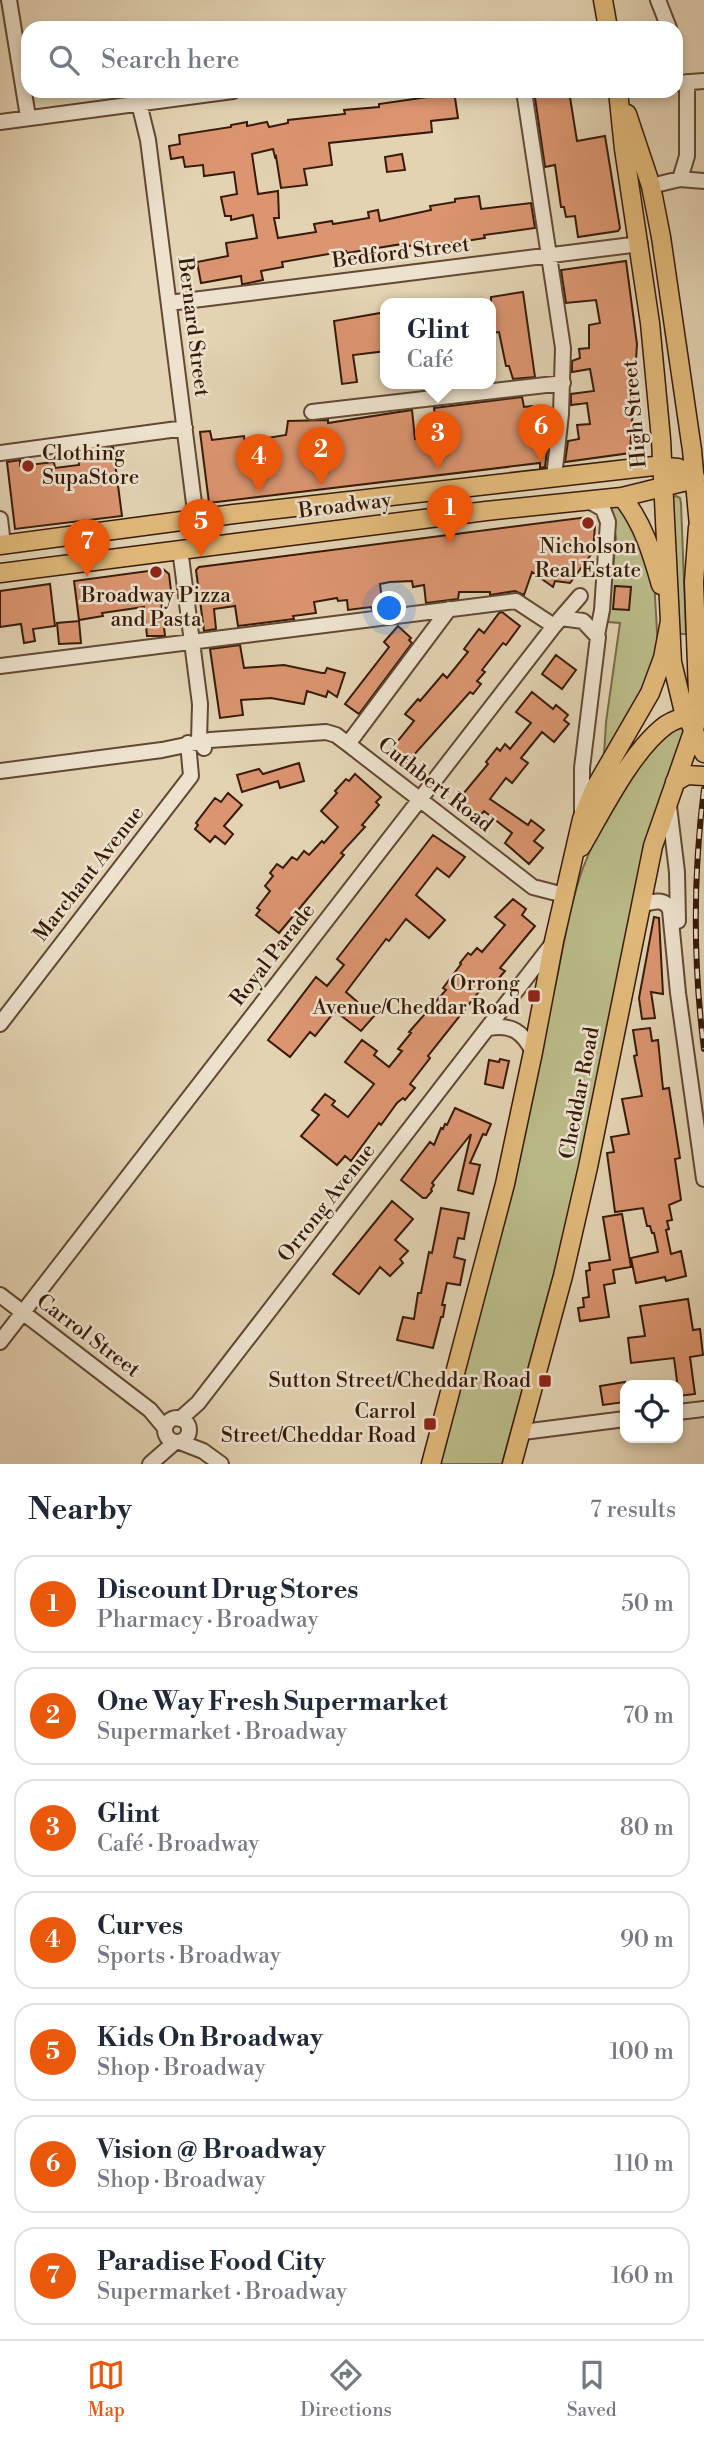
<!DOCTYPE html>
<meta charset="utf-8">
<style>
body{margin:0;font-family:"Libre Bodoni",serif;background:#f2f2f3;color:#1f2937}
.controls{position:absolute;right:21px;bottom:21px;display:grid;overflow:hidden;border-radius:14px;box-shadow:0 4px 10px #0003}
.controls button{width:63px;height:63px;display:grid;place-items:center;padding:0;border:0;border-bottom:2px solid #e0e1e3;background:#fff;color:#1f2937;font:35px sans-serif}
.you{position:absolute;left:390px;top:609px;width:24px;height:24px;margin:-18px;border:5px solid #fff;border-radius:50%;background:#1a73e8;box-shadow:0 0 0 10px #1a73e833}
.badge{display:grid;place-items:center;width:46px;height:46px;border-radius:50%;background:#ea580c;color:#fff;font-size:23px;font-weight:700}
.pin{position:absolute;translate:-50% -58px;filter:drop-shadow(0 2px 4px #0008)}
.pin::after{content:'';position:absolute;top:37px;width:24px;height:21px;background:inherit;clip-path:polygon(0 0,100% 0,50% 100%)}
.popup{position:absolute;left:380px;top:298px;width:116px;height:91px;box-sizing:border-box;display:grid;place-content:center;border-radius:14px;background:#fff;filter:drop-shadow(0 2px 5px #0005);font-size:23px;white-space:nowrap;color:#747a83}
.popup b{font-size:26px;color:#1f2937}
.popup::after{content:'';position:absolute;left:50%;top:100%;margin-left:-14px;border:14px solid transparent;border-top-color:#fff}
.list{margin:0;padding:0;list-style:none}
h2{display:flex;justify-content:space-between;align-items:center;height:91px;margin:0;padding:0 28px;font-size:30px}
h2 small{font-size:23px;font-weight:400;color:#747a83}
.list li{display:grid;grid-template-columns:46px 1fr auto;gap:21px;align-items:center;box-sizing:border-box;height:98px;margin:0 14px 14px;padding:0 14px;border:2px solid #e0e1e3;border-radius:21px}
.list b{display:block;font-size:26px;white-space:nowrap}
.list p{margin:0;font-size:23px;white-space:nowrap;color:#747a83}
.list em{font-size:23px;font-style:normal;color:#747a83}
.icon{flex:none;width:38px;height:38px;fill:none;stroke:currentColor;stroke-width:2;stroke-linecap:round;stroke-linejoin:round}
.map{position:relative;flex:none;width:704px;height:1464px;overflow:hidden}
.search{position:absolute;background:#fff;box-shadow:0 4px 10px #0003;left:21px;right:21px;top:21px;height:77px;display:flex;align-items:center;gap:18px;box-sizing:border-box;padding:0 24px;border-radius:21px;color:#747a83;font-size:26px}
.sheet{height:875px;background:#fff}
nav{display:flex;justify-content:space-around;align-items:center;box-sizing:border-box;height:98px;border-top:2px solid #e0e1e3;background:#fff;font-size:19px;color:#747a83}
nav a{display:grid;justify-items:center;gap:4px}
nav .on{color:#ea580c}
.map>svg:first-child{display:block}
.green{fill:#babb89;stroke:#786a48;stroke-width:2}
.building{fill:#db9570;stroke:#371a08;stroke-width:2}
.lines{fill:none;stroke-linecap:round;stroke-linejoin:round}
.minor-casing{stroke:#624833;stroke-width:18}
.major-casing{stroke:#371a08;stroke-width:21}
.minor{stroke:#ede2ce;stroke-width:14}
.major{stroke:#e2ba7a;stroke-width:18}
.rail-casing{stroke:#371a08;stroke-width:6}
.rail{stroke:#ede2ce;stroke-width:3.5;stroke-dasharray:10;stroke-linecap:butt}
.poi-dot{fill:#8f2418;stroke:#ede2ce;stroke-width:2.5}
.labels{text-anchor:middle;dominant-baseline:central;stroke-width:5;stroke-linejoin:round;paint-order:stroke}
.street-label{font-size:21px;fill:#371a08;stroke:#ede2ce}
.poi-label{font-size:21px;fill:#371a08;stroke:#ede2ce;text-anchor:end}
</style>
<div class="map">
<svg width="704" height="1464" viewBox="0 0 704 1464">
<rect width="100%" height="100%" fill="#e3d3b3"/>
<filter id="stains"><feTurbulence type="fractalNoise" baseFrequency=".00286" numOctaves="4"/><feColorMatrix values="0 0 0 0 .2 0 0 0 0 .09 0 0 0 0 .02 0 0 0 .5 -.17"/></filter>
<radialGradient id="worn" r=".72"><stop offset=".6" stop-color="#630" stop-opacity="0"/><stop offset="1" stop-color="#630" stop-opacity=".3"/></radialGradient>
<path class="green" d="M676,496L680,498L681,503L686,634H677L672,497Z
M610,506L624,508L654,580L658,648L649,677L604,755L606,722L620,623L608,622L616,538Z
M681,727L684,731L554,1273L502,1464H436C474,1315 509,1166 548,1017C561,968 566,915 583,868C598,828 641,744 681,727Z"/>
<path class="building" d="M427,91H454L458,118L431,121L432,132L329,143L332,165L304,169L307,185L281,188L276,156L275,157L273,149L252,154L258,194L278,191L279,218H274L278,238L316,232L314,224L332,221L333,224L369,218L368,212L378,210L380,221L431,210L430,206L455,202V199L479,196L481,209L531,203L535,228L484,235L485,238L428,247V243L402,247V244L347,253L346,251L282,262L283,267L261,271L263,280L244,284H242L241,276L201,283L197,262L228,256L226,243L257,238L253,215L231,220V216H225L221,197L237,194L234,172L204,176L203,165L185,167L183,157L171,159L169,146L180,144L179,135L231,127V125L247,122V126L267,122L269,127L288,123V120L345,114L344,110L379,107V104L428,97Z
M534,91H569L577,141L605,136L620,228L618,231L578,237L575,216L566,217L564,207H561L555,165L545,167Z
M402,154L405,170L387,172L385,157Z
M626,261L637,344L630,453L565,462L568,441L579,439L577,425L590,424L587,403L571,405V394L594,391L590,369L572,372V361L580,358L579,349L589,348V325L600,323L596,300L566,303L561,270Z
M523,292L535,377L513,379L509,366H506L499,332L491,333V297Z
M386,312V351L353,355L357,382L342,384L334,321Z
M522,397L524,407L532,406L534,416L551,417L545,467L540,468V463L209,503L200,432L210,431L212,440L244,436L246,449L268,446L267,438L286,435L288,421L328,420V423L412,410L415,439L437,436L434,408Z
M113,447L122,516L15,529L7,462L20,460V466L54,462L55,468L79,465L78,452Z
M588,517L595,526L593,552L570,583L555,581L553,587L532,572L524,595L515,591L490,595V592H459L458,599L426,603L424,585L413,587L412,581L390,582L380,584L383,608L372,609L371,607L348,610L347,600L338,601L337,598L314,602L316,613L293,616L294,619L238,626L235,606L214,609L216,629L204,631L196,570L199,567Z
M163,569L169,574L172,599L161,600L165,636H147L144,607L102,613L103,616L79,620L74,581Z
M50,584L55,626L33,629L35,641L24,643L21,624L0,627V591Z
M615,586L631,587L629,610L613,609Z
M502,612L520,626L506,645L503,643L482,670L485,672L477,681L481,684L473,694L470,692L404,766L388,753L414,721L405,714L418,699L420,701L443,674L447,678L468,652L464,649L479,629L484,633L499,613Z
M79,621L81,643L59,644L57,623Z
M398,626L411,638L409,640L412,643L359,714L345,704L389,647L384,642Z
M240,645L244,668L284,665L322,673H325L327,668L345,673L337,697L328,691L326,697L307,691L304,704L271,698L241,700L243,715L220,718L210,649Z
M556,655L576,670L562,689L542,674Z
M532,692L553,709L556,705L568,715L564,720L569,724L554,742L542,732L521,758L528,763L512,783L506,778L490,799L528,825L531,820L544,830L534,841L543,848L529,864L505,843L512,833L484,811L474,822L453,806L488,764L486,762L497,748L500,751L505,744L510,749L531,723L516,712Z
M299,763L304,781L280,788L278,781L242,792L237,775L259,769L263,774Z
M355,774L381,797L376,802L379,805L362,825L365,827L341,853L344,855L279,933L256,915L260,910L257,908L270,891L265,886L273,876L270,873L277,864L283,868L292,857L297,860L304,851L309,855L322,841L324,843L338,827L321,811L337,793L335,791L346,779L349,781Z
M228,793L242,805L224,826L233,834L225,844L215,836L210,842L195,829L198,825L196,823L215,798L221,802Z
M433,835L465,857L449,877L437,868L416,895L445,920L429,938L406,919L389,941L386,939L346,992L374,1016L361,1031L335,1011L315,1036L310,1032L290,1057L268,1040L316,977L327,986L344,965L337,959Z
M513,899L526,909L522,915L535,926L500,968L505,971L490,989L485,984L428,1056L430,1058L410,1084L415,1088L405,1100L403,1098L397,1103L381,1125L379,1123L351,1161L345,1156L337,1165L301,1136L319,1115L312,1110L325,1094L335,1101L332,1105L348,1117L374,1084L345,1062L362,1040L377,1051L374,1055L389,1067L402,1051L398,1049L411,1033L409,1032L446,990L443,988L461,964L460,963L468,953L471,955L477,948L482,952L505,925L495,917Z
M654,917L659,918L663,994L651,992L655,1018L642,1019L639,998Z
M650,1028L652,1041L658,1040L663,1089L669,1088L680,1158L675,1159L681,1200L669,1205L672,1220L667,1221L669,1229L666,1230L671,1254L681,1251L686,1276L666,1281L665,1277L636,1283L631,1258L658,1252L654,1233H652L650,1226H647L643,1208L615,1212L607,1153L614,1152L611,1137L629,1134L622,1099L642,1096L634,1056L637,1055L633,1030Z
M500,1059L509,1061L503,1088L485,1084L489,1060L499,1062Z
M455,1108L491,1124L486,1135L483,1134L470,1163L480,1165L473,1194L458,1190L471,1134L432,1183L434,1185L431,1189L432,1191L426,1198H423L401,1180L430,1142L434,1145L441,1128L443,1129L445,1124L447,1125Z
M392,1201L413,1219L395,1240L408,1251L400,1259L403,1263L390,1276L380,1267L359,1294L333,1274Z
M441,1208L469,1213L464,1239L458,1238L454,1257L465,1260L460,1285L447,1283L442,1305H445L443,1317H441L433,1348L397,1340L403,1317L414,1319L418,1293H421L429,1252L432,1253Z
M622,1214L631,1267L613,1270L615,1283L604,1285L609,1317L580,1321L578,1308L584,1307L583,1298L589,1297L586,1271L590,1270L589,1263L610,1260L603,1217Z
M688,1299L693,1330L700,1329L703,1355L690,1357L695,1394L679,1396L674,1358L631,1363L628,1338L645,1336L640,1306Z
M625,1382V1402L603,1405L600,1386Z"/>
<g class="lines">
<defs>
<path id="minor" d="M9,0L28,117
M658,0L669,28
M676,83L704,81
M524,91L563,348L561,414L554,477
M139,103L148,140L196,519
M0,122L233,91
M680,179L687,156V82
M651,186L680,179L704,181
M169,303L640,244
M312,412L563,383
M0,453L185,428
M587,500L603,509L608,522L602,610L597,635
M0,519L3,544
M180,549L200,704L199,741L204,748
M561,618L583,621L598,637L582,768V814
M0,666L516,601L554,626
M348,744L449,609
M0,771L162,750L210,740L326,732L336,735L348,744L533,887L564,895
M669,806L677,872L678,921
M641,905C651,902 665,897 670,910L678,993L704,1179
M0,1024L191,776L188,743
M489,1028C512,1024 523,1032 533,1052
M0,1295L150,1410L165,1428
M0,1342L554,626L580,596
M678,1412L704,1409
M165 1430a12 12 0 1 1 24 0a12 12 0 1 1-24 0Z
M180,1419L198,1403L553,943
M523,1432L625,1419
M180,1442L203,1451L221,1464
M150,1464L175,1442"/>
<path id="major" d="M603,0L608,28
M618,91L624,149L650,323L661,439L672,662L683,708L704,753
M627,114L651,186L661,237L692,450L700,537
M622,497C643,523 652,553 661,585
M0,545L234,514L654,466L678,468L695,477
M0,573L486,511L622,497L695,479
M675,782L687,775L704,776
M581,847C602,811 632,750 666,725C675,719 686,716 697,714
M431,1464L505,1184L533,1052L554,941L582,819L594,790L650,693L663,658L670,621
M512,1464L563,1276L588,1167L653,846L695,726L698,693L694,582L698,527"/>
</defs>
<use href="#minor" class="minor-casing"/>
<use href="#major" class="major-casing"/>
<use href="#minor" class="minor"/>
<use href="#major" class="major"/>
<defs>
<path id="rail" d="M704,789C693,876 693,962 704,1049"/>
</defs>
<use href="#rail" class="rail-casing"/>
<use href="#rail" class="rail"/>
</g>
<g class="poi-dot">
<circle cx="28" cy="466" r="7"/>
<circle cx="588" cy="523" r="7"/>
<circle cx="156" cy="572" r="7"/>
<rect x="527" y="989" width="14" height="14" rx="3.5"/>
<rect x="538" y="1374" width="14" height="14" rx="3.5"/>
<rect x="423" y="1417" width="14" height="14" rx="3.5"/>
</g>
<g class="labels">
<g class="street-label">
<text transform="translate(401 253) rotate(-7)">Bedford Street</text>
<text transform="translate(193 327) rotate(83)">Bernard Street</text>
<text transform="translate(635 414) rotate(-95)">High Street</text>
<text transform="translate(345 506) rotate(-7)">Broadway</text>
<text transform="translate(435 785) rotate(38)">Cuthbert Road</text>
<text transform="translate(89 874) rotate(-52)">Marchant Avenue</text>
<text transform="translate(273 955) rotate(-52)">Royal Parade</text>
<text transform="translate(580 1093) rotate(-79)">Cheddar Road</text>
<text transform="translate(327 1203) rotate(-52)">Orrong Avenue</text>
<text transform="translate(88 1336) rotate(37)">Carrol Street</text>
</g>
<g class="poi-label">
<text x="42" y="454" text-anchor="start">Clothing<tspan x="42" dy="24">SupaStore</tspan></text>
<text x="588" y="547" text-anchor="middle">Nicholson<tspan x="588" dy="24">Real Estate</tspan></text>
<text x="156" y="596" text-anchor="middle">Broadway Pizza<tspan x="156" dy="24">and Pasta</tspan></text>
<text x="520" y="984">Orrong<tspan x="520" dy="24">Avenue/Cheddar Road</tspan></text>
<text x="531" y="1381">Sutton Street/Cheddar Road</text>
<text x="416" y="1412">Carrol<tspan x="416" dy="24">Street/Cheddar Road</tspan></text>
</g>
</g>
<rect width="100%" height="100%" filter="url(#stains)"/>
<rect width="100%" height="100%" fill="url(#worn)"/>
</svg>
<div class="controls">
<button><svg class="icon" aria-label="locate" viewBox="0 0 24 24"><circle cx="12" cy="12" r="6"/><path d="M12 2v4M12 18v4M2 12h4M18 12h4"/></svg></button>
</div>
<div class="you"></div>
<div class="pin badge" style="left:450px;top:543px">1</div>
<div class="pin badge" style="left:321px;top:485px">2</div>
<div class="pin badge" style="left:438px;top:469px">3</div>
<div class="popup"><b>Glint</b>Café</div>
<div class="pin badge" style="left:259px;top:492px">4</div>
<div class="pin badge" style="left:201px;top:557px">5</div>
<div class="pin badge" style="left:541px;top:462px">6</div>
<div class="pin badge" style="left:87px;top:577px">7</div>
<div class="search"><svg class="icon" aria-label="search" viewBox="0 0 24 24"><circle cx="10" cy="10" r="6"/><path d="M15 15l6 6"/></svg>Search here</div>
</div>
<section class="sheet">
<h2>Nearby<small>7 results</small></h2>
<ul class="list">
<li><span class="badge">1</span><div><b>Discount Drug Stores</b><p>Pharmacy · Broadway</p></div><em>50 m</em></li>
<li><span class="badge">2</span><div><b>One Way Fresh Supermarket</b><p>Supermarket · Broadway</p></div><em>70 m</em></li>
<li><span class="badge">3</span><div><b>Glint</b><p>Café · Broadway</p></div><em>80 m</em></li>
<li><span class="badge">4</span><div><b>Curves</b><p>Sports · Broadway</p></div><em>90 m</em></li>
<li><span class="badge">5</span><div><b>Kids On Broadway</b><p>Shop · Broadway</p></div><em>100 m</em></li>
<li><span class="badge">6</span><div><b>Vision @ Broadway</b><p>Shop · Broadway</p></div><em>110 m</em></li>
<li><span class="badge">7</span><div><b>Paradise Food City</b><p>Supermarket · Broadway</p></div><em>160 m</em></li>
</ul>
</section>
<nav>
<a class="on"><svg class="icon" aria-label="map" viewBox="0 0 24 24"><path d="M3 6l6-2 6 2 6-2v14l-6 2-6-2-6 2zM9 4v14M15 6v14"/></svg>Map</a>
<a><svg class="icon" aria-label="directions" viewBox="0 0 24 24"><path d="M12 3l9 9-9 9-9-9zM9 14v-3h6M13 9l2 2-2 2"/></svg>Directions</a>
<a><svg class="icon" aria-label="saved" viewBox="0 0 24 24"><path d="M7 4h10v16l-5-4-5 4z"/></svg>Saved</a>
</nav>
